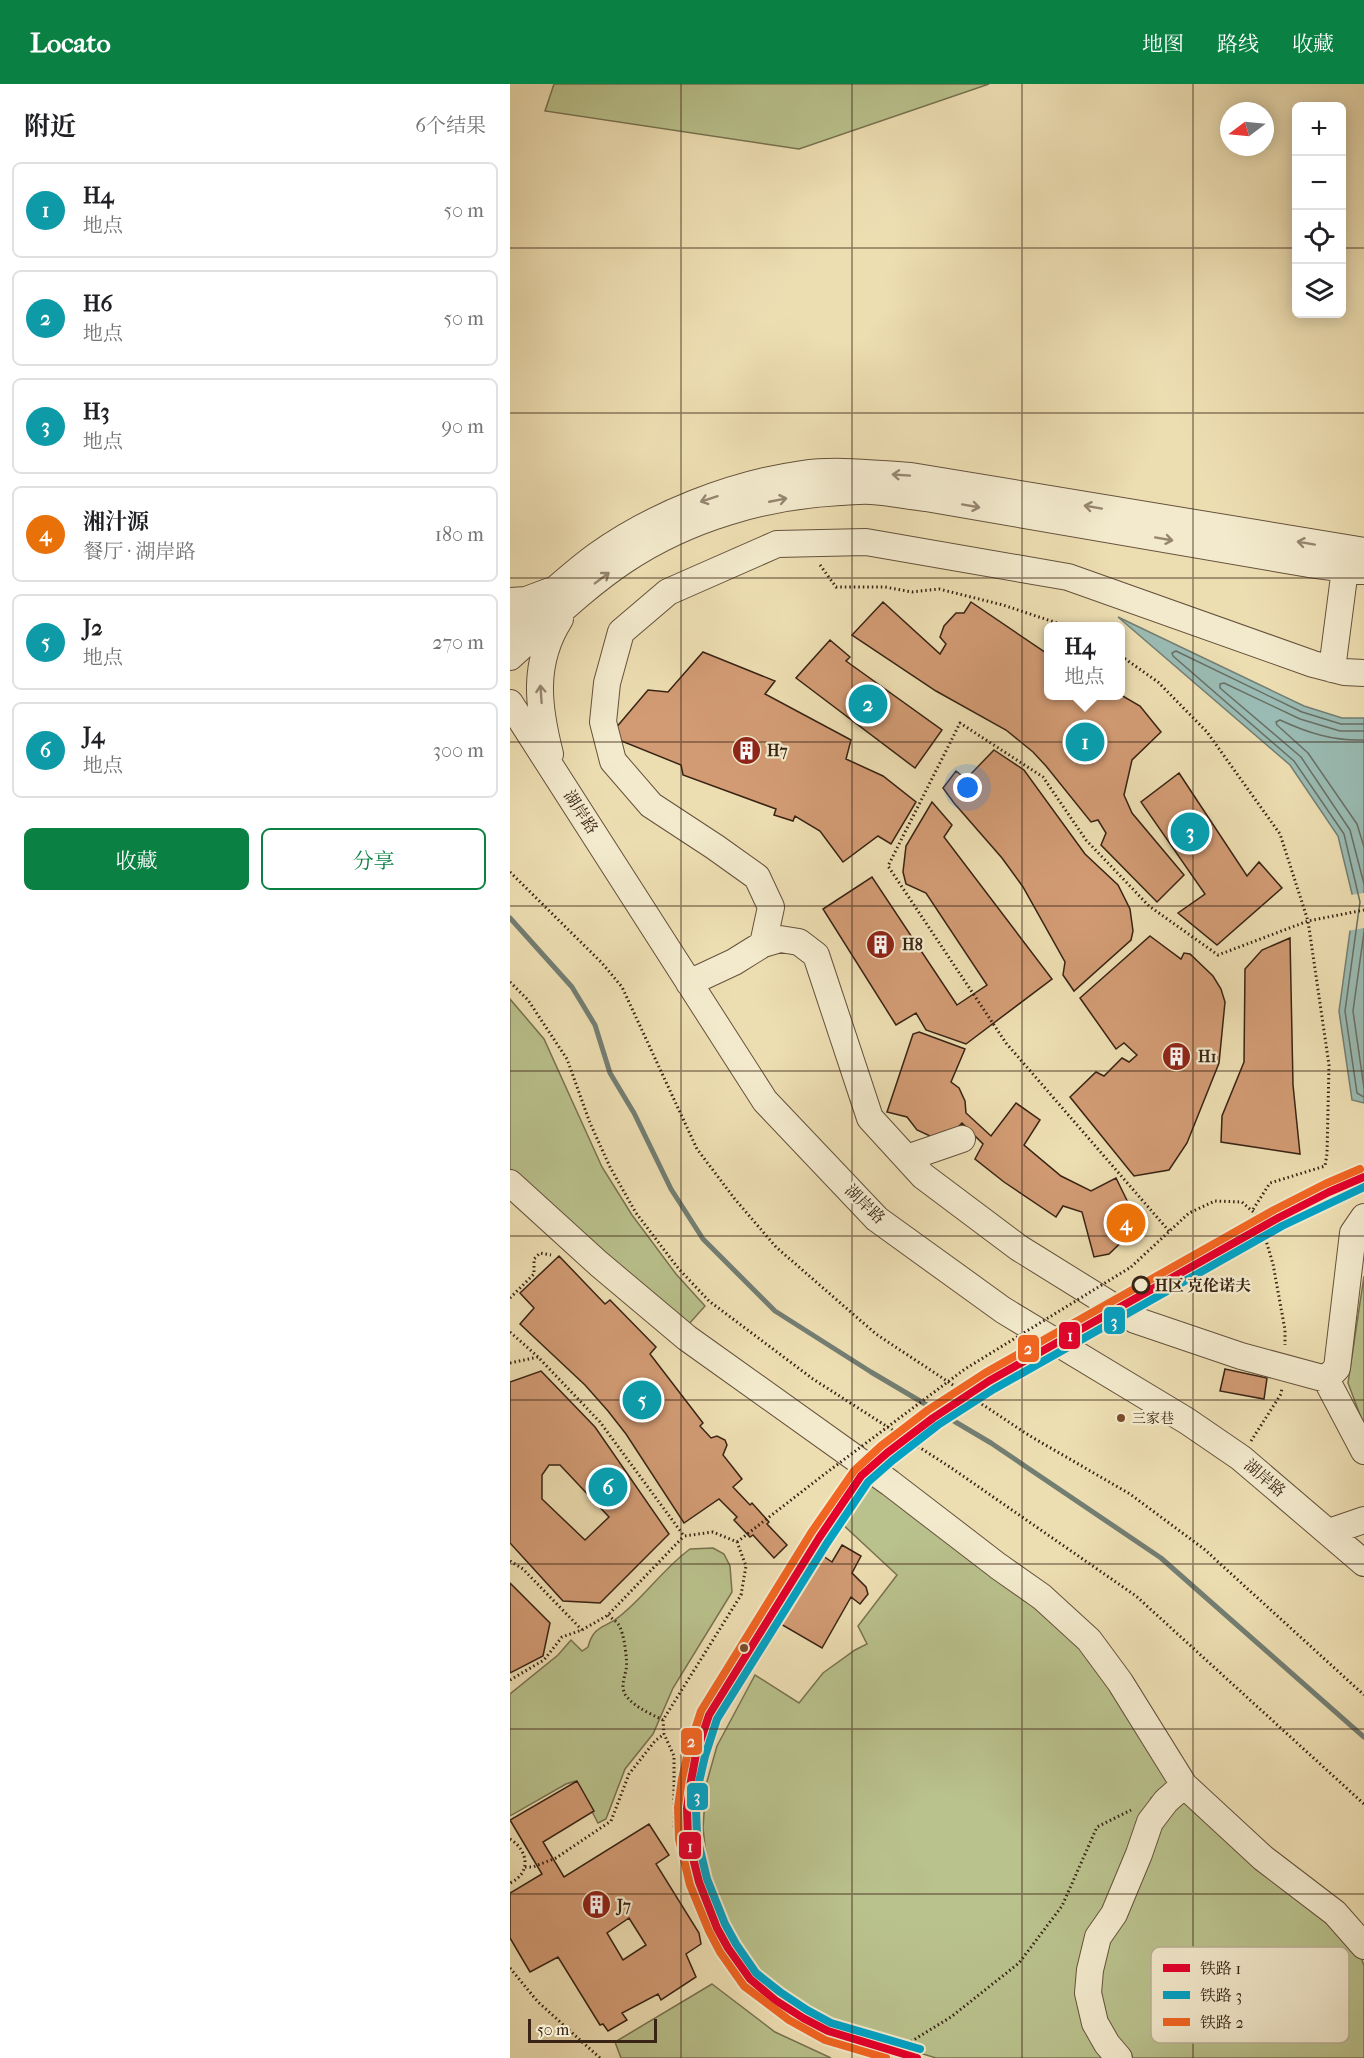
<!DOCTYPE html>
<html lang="zh">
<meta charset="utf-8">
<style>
body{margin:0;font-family:"IM FELL French Canon","Noto Serif SC",serif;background:#f2f2f2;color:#202124}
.controls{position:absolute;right:18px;top:18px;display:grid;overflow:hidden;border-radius:9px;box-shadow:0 3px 15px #0003}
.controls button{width:54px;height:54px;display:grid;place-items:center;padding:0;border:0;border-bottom:2px solid #e0e0e0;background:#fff;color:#202124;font:30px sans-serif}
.compass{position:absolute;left:710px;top:18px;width:54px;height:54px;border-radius:50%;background:#fff;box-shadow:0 3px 15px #0003;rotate:254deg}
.scale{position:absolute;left:18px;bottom:15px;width:129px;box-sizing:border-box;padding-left:6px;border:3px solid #382314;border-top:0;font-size:16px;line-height:21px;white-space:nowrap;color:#382314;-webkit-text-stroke:4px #f3eacd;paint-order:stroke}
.you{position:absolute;left:458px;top:704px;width:21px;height:21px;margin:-15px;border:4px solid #fff;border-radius:50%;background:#1a73e8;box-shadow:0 0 0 9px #1a73e833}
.badge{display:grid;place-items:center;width:39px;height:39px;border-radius:50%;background:#0b8043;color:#fff;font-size:20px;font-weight:700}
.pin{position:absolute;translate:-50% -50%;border:3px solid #fff;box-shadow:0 2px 6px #0006}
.popup{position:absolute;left:534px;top:538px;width:81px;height:78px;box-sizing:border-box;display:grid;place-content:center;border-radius:9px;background:#fff;filter:drop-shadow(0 2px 4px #0005);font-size:20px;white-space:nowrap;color:#757577}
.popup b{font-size:22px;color:#202124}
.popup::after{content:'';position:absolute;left:50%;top:100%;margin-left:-12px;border:12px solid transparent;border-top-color:#fff}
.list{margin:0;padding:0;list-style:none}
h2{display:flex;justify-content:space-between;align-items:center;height:78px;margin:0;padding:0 24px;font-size:26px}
h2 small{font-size:20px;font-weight:400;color:#757577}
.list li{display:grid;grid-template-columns:39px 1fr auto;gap:18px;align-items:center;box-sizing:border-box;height:96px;margin:0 12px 12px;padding:0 12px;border:2px solid #e0e0e0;border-radius:9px}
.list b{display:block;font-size:22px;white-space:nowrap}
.list p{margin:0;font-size:20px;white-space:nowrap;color:#757577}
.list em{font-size:20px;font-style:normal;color:#757577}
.actions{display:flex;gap:12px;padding:18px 24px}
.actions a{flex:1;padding:14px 0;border:2px solid #0b8043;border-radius:9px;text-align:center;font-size:21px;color:#0b8043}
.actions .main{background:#0b8043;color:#fff}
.icon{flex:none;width:33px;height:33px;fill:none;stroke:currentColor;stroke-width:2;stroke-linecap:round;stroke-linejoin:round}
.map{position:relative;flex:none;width:854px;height:1974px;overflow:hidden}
header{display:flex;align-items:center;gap:36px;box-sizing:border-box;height:84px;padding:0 30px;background:#0b8043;color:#fff}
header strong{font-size:28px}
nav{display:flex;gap:33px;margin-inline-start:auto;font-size:21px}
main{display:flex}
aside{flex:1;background:#fff}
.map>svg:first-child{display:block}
.green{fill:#b9c18c;stroke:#787250;stroke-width:1.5}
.water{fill:#9abbb3;stroke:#737e73;stroke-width:1.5}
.pier{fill:#eddeb2}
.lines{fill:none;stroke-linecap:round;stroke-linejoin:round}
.shore{stroke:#696f64;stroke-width:1.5}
.stream{stroke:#737e73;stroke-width:5}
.building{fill:#d29b74;stroke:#382314;stroke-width:1.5;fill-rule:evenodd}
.minor-casing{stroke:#65523c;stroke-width:28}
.path{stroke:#382314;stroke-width:3;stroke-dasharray:1.5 3;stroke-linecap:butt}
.minor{stroke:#f3eacd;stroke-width:26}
.path-bridge{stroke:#382314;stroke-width:3;stroke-dasharray:1.5 3;stroke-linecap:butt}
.rail-1-casing{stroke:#f3eacd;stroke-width:12}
.rail-2-casing{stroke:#f3eacd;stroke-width:12}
.rail-3-casing{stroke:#f3eacd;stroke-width:12}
.rail-1{stroke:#e4002b;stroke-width:8}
.rail-2{stroke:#03a2c5;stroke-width:8}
.rail-3{stroke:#f26522;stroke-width:8}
.oneway{stroke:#968670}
.grid{fill:none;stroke:#382314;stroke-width:1.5;stroke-opacity:0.55}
.stop-dot{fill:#f3eacd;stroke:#382314;stroke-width:3}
.bus-dot{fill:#7a4b2a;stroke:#f3eacd;stroke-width:2}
.labels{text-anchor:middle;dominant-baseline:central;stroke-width:4.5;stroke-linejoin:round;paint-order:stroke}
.bus-label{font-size:14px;fill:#382314;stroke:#f3eacd;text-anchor:start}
.poi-label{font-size:16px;font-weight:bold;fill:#382314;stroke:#f3eacd;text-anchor:start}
.street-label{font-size:16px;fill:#382314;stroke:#f3eacd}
.stop-label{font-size:16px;font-weight:bold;fill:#382314;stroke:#f3eacd;text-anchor:start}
.key{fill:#f3eacd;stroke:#bbae96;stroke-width:1.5}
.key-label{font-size:16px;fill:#382314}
.line-badge{stroke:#f3eacd;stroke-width:2}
.badge-label{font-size:16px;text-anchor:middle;font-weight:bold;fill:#fff}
</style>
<header>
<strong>Locato</strong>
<nav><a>地图</a><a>路线</a><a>收藏</a></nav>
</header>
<main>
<aside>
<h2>附近<small>6个结果</small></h2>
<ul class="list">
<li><span class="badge" style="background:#0f9aa8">1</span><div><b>H4</b><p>地点</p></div><em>50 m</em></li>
<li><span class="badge" style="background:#0f9aa8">2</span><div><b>H6</b><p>地点</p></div><em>50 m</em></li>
<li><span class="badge" style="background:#0f9aa8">3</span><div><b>H3</b><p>地点</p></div><em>90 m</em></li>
<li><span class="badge" style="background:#e8710a">4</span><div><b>湘汁源</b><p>餐厅 · 湖岸路</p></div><em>180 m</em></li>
<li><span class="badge" style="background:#0f9aa8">5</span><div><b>J2</b><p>地点</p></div><em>270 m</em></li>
<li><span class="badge" style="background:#0f9aa8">6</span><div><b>J4</b><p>地点</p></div><em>300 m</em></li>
</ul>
<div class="actions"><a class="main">收藏</a><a>分享</a></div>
</aside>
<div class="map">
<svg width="854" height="1974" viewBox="0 0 854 1974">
<rect width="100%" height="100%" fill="#eddeb2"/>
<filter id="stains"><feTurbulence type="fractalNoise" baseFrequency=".00333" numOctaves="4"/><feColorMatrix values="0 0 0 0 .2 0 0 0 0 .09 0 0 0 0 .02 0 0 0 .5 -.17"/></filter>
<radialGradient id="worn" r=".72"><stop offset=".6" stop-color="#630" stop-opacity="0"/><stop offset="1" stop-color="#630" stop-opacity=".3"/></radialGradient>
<path class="green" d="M44,0H479L289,65L35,27Z
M0,915L34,955L92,1083L122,1131L166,1190L195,1222L178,1241L30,1114L0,1085Z
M854,1192V1336L853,1339L838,1299Z
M366,1396L551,1541L579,1569L659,1697L657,1705L641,1714L629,1758L574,1874L602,1974H426L345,1949L285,1921L239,1890L216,1846L198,1788L193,1744L196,1701L207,1662L245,1591L289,1619L313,1589L345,1566L357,1560L348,1542L387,1491L330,1438L342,1421Z
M203,1464L214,1470L220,1482L222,1508L163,1604L143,1650L115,1685L96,1735L88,1739L66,1697L56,1700L0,1732V1610L48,1571L61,1556L72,1567L78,1563C84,1540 95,1545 110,1532C135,1512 154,1484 180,1465Z
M663,1718H681L795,1817L850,1870L854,1882V1974H616L589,1935L590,1861Z
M202,1900L265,1948L321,1974H111L105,1958Z"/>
<path class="water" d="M608,533L794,622L832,634H854V1019L842,1016L829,927L844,818L828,752L780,681Z"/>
<path class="pier" d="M854,809V844L837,847L841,819L840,811Z"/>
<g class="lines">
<path class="shore" d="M854,640H831L792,628L666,567L662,569L663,572L784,677L834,750L850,818L835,927L847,1009L854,1013
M854,647H830L790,635L714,599L710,600V604L791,673L840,746L854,800
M854,656C823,657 798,649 770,636L766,638L767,641L798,669L847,740L854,763
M854,848L843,927L854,1004"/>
<path class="stream" d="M0,834L62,903L85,941L100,989L124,1029L161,1105L193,1155L265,1227L361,1288L481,1359L651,1474L854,1653"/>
</g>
<path class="building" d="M373,518L430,570L436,560L430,553L434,542L446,529H454L461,518L539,571V612L611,611L630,622L651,648L622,676L614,711L622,729L674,791L647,818L591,761L596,749L588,736L581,738L536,682L523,668L496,646L426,607L342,551Z
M320,556L340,573L336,577L432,646L405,684L286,594Z
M193,568L265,597L255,610L341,656L336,675L373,692L406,718L381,760L368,752L333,778L310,747L285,732L283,737L264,731L266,725L173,691L171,681L99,652L138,606L158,608Z
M484,666L514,686L575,770L608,801L620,825L623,847L621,856L564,907L553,891L555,878L513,803L492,774L444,719L433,704L446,687L456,695Z
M669,689L737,792L749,778L772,804L707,861L668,829L695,810L631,718Z
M422,718L442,741L434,753L542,895L456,960L416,946L406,929L386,941L313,825L362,793L447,921L477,901L416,809L396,800L393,788L396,762Z
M640,852L671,875L674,869L680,870L703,892L711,905L715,918L709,979L677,1059L659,1086L624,1092L560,1013L586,988L594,992L612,974L619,978L627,971L614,959L606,965L570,914Z
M780,854L783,1001L790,1070L711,1058L712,1032L734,978L735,885L752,866Z
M409,948L455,965L441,998L449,1004L455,1017L456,1029L481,1052L506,1019L530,1036L514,1061L551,1092L581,1107L606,1094L629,1141L599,1170L584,1173L572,1128L553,1122L546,1133L494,1098L465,1075L473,1060L452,1039L446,1045L430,1052H420L407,1046L397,1033L377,1028L403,950Z
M49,1172L95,1220L100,1216L146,1263L140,1270L193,1339L190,1342L201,1354L207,1352L215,1356L217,1361L213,1371L232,1395L223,1403L240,1421L242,1419L259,1438L257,1440L277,1461L264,1474L243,1451L240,1453L224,1436L227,1433L209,1415L174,1439L116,1350L98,1327L75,1301L10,1240L24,1224L10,1209Z
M715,1285L757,1294L754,1315L710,1307Z
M31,1287L85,1343L159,1450L90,1519L53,1517L0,1459V1298ZM39,1381H50L99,1433L75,1456L32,1415V1391Z
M332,1461L351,1472L342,1489L356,1503L358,1510L350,1520L341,1513L312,1564L269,1539L313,1472L322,1478Z
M0,1499L40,1539L33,1572L0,1589Z
M239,1547L246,1551L230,1581L222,1576Z
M67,1697L84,1727L33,1758L54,1793L139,1740L159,1771L146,1780L189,1849L191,1860L176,1870L186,1893L151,1916L148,1910L112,1929L117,1936L98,1947L93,1940L90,1941L48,1873L20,1888L0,1854V1809L32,1790L0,1736ZM119,1834L136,1861L113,1876L97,1849Z"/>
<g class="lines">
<defs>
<path id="minor" d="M0,517L16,516L40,507
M0,546C28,521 56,494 86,472C143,431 222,400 292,390C328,385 365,390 401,392L854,467
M0,573C37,540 73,504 115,476C178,434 255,412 330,408C340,408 351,406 361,407C380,408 398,412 416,414L799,480L854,487
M822,585L835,485
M0,619L255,1017L367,1135L493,1226L677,1337L731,1374L854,1479
M40,670C28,623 22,579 50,535
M253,860L261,823L247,793L205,763L141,721L103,677L93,638L97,599L111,548L158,508L267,460L356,458L558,493L803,580L834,588L854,589
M179,899L224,878L253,860L270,855L289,858L306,871L360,1034L413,1092L509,1164L625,1236L731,1272L816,1295L827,1284L843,1149L854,1133
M397,1074L452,1055
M0,1099L89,1180L177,1254L380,1399L488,1482L532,1513L579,1556L610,1598L674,1701L753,1774L825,1829L854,1862
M816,1295L854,1367
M819,1448L854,1436
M609,1974L597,1960L585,1939L578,1909L580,1886L588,1853L604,1830L629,1770L640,1738L656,1717L674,1701"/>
</defs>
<use href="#minor" class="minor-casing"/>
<path class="path" d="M310,481L326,503H375L402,508L429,505L493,521L556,542
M611,572L648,598L697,648L770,750L798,837L819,981L817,1070L815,1082L760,1099L742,1127
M0,788L92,879L112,903L187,1065L224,1114L266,1163L366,1250L520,1352L620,1410L694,1465L854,1611
M0,898L18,916L57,975L80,1039L100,1083L126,1129L168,1184L199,1217L303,1295L440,1383L626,1512L854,1720
M659,1147L496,959L378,782L450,639L533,693L576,756L639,822L708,871L798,837L854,826
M621,1183L679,1129L705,1117L732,1118L749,1133L763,1180L775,1246V1261
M0,1214L24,1190V1175L30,1169L41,1171
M0,1248L28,1273
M0,1279L28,1273L90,1338L174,1452L203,1448L227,1458L236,1482L231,1511L153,1636L154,1650L164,1672V1742L180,1808L196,1845L224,1889L252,1916L282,1936L316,1955L349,1967L382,1974
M741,1357L771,1310L772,1304
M0,1477L13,1485L72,1546
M98,1531C101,1534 106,1537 108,1540C114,1547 118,1578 116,1586C114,1595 110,1605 117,1613C126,1624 141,1630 153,1636
M0,1596L34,1576L52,1553L72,1546L98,1531L174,1452
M0,1755C18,1766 22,1789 0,1799
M15,1783H23L46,1774L101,1737L119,1690L145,1657L154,1650
M0,1884L28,1918L90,1974
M374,1974L441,1933L509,1879L552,1822L587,1743L621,1726"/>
<use href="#minor" class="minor"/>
<path class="path-bridge" d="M227,1458L312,1392L455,1285L621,1183"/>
<defs>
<path id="rail-1" d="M407,1974L318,1947L293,1934L265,1916L240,1895L218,1864L207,1844L189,1798L178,1754L177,1724L181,1697L186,1670L199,1631L309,1454L351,1392L377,1369L423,1334L479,1297L768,1134L819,1108L854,1093"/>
<path id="rail-2" d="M410,1965L321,1939L297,1926L270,1908L246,1889L226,1860L215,1840L197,1795L187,1753L186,1724L189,1698L195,1672L207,1635L317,1459L358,1398L383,1376L428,1341L484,1305L772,1142L854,1103"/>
<path id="rail-3" d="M376,1974L315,1956L279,1936L234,1902L210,1868L199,1847L180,1801L169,1755L168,1723L172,1695L178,1668L191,1627L301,1449L344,1387L371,1362L418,1326L475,1289L764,1126L815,1100L850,1085"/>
</defs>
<use href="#rail-1" class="rail-1-casing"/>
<use href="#rail-2" class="rail-2-casing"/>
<use href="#rail-3" class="rail-3-casing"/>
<use href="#rail-1" class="rail-1"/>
<use href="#rail-2" class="rail-2"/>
<use href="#rail-3" class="rail-3"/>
</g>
<defs><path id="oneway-shaft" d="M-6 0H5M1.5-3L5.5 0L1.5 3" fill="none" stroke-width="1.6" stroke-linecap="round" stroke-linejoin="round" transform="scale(1.5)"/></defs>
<g class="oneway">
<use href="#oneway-shaft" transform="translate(391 391) rotate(-176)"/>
<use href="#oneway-shaft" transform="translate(199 415) rotate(162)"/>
<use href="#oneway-shaft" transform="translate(268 416) rotate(-11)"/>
<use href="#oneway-shaft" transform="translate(461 422) rotate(10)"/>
<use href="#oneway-shaft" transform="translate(583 423) rotate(-170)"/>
<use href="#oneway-shaft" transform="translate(654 455) rotate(10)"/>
<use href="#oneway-shaft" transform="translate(796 459) rotate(-170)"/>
<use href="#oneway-shaft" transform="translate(92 494) rotate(-37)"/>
<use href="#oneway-shaft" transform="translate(31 610) rotate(-94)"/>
</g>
<path class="grid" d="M171,0V1974M342,0V1974M512,0V1974M683,0V1974M0,164H786M832,164H854M0,329H854M0,494H854M0,658H854M0,822H854M0,987H854M0,1152H854M0,1316H854M0,1480H854M0,1645H854M0,1810H854"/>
<defs>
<symbol id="building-disc" viewBox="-11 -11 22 22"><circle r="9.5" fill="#8f2418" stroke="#f3eacd"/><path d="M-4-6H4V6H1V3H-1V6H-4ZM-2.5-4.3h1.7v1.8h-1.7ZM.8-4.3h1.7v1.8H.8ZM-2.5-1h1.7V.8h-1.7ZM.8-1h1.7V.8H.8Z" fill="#fff"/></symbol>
</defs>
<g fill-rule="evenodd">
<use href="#building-disc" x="220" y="650" width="33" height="33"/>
<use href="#building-disc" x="354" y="844" width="33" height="33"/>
<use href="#building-disc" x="650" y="956" width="33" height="33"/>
<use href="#building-disc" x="70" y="1804" width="33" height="33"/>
</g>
<circle class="stop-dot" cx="631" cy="1201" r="8"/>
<g class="bus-dot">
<circle cx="611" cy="1334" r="5"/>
<circle cx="234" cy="1564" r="5"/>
</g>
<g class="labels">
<g class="bus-label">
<text x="622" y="1334">三家巷</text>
</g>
<g class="poi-label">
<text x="257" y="666">H7</text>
<text x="392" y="860">H8</text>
<text x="688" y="972">H1</text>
<text x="107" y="1821">J7</text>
</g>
<g class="street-label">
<text transform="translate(71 728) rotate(57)">湖岸路</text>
<text transform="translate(355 1120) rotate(44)">湖岸路</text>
<text transform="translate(755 1394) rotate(40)">湖岸路</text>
</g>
<g class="stop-label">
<text x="645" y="1201">H区 克伦诺夫</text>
</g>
</g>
<rect x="641" y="1863" width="198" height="96" rx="9" class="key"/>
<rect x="653" y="1880" width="27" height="8" fill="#e4002b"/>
<rect x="653" y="1907" width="27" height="8" fill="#03a2c5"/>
<rect x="653" y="1934" width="27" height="8" fill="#f26522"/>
<g class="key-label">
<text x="690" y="1890">铁路 1</text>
<text x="690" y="1917">铁路 3</text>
<text x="690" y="1944">铁路 2</text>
</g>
<g class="line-badge">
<rect x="593" y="1222" width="23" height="29" rx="6" fill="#03a2c5"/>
<rect x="548" y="1237" width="23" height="29" rx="6" fill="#e4002b"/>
<rect x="507" y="1250" width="23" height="29" rx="6" fill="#f26522"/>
<rect x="170" y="1643" width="23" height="29" rx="6" fill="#f26522"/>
<rect x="176" y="1698" width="23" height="29" rx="6" fill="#03a2c5"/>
<rect x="168" y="1747" width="24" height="29" rx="6" fill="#e4002b"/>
</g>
<g class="badge-label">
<text x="604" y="1243">3</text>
<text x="560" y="1257">1</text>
<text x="518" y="1270">2</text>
<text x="181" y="1663">2</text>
<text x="187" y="1718">3</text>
<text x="180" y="1768">1</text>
</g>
<rect width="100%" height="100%" filter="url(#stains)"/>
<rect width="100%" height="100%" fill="url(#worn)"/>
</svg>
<div class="controls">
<button>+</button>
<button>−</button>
<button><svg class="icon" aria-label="locate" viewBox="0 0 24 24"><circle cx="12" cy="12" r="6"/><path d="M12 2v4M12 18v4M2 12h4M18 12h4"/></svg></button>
<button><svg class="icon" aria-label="layers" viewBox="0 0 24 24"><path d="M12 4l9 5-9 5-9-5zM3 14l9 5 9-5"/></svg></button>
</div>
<svg class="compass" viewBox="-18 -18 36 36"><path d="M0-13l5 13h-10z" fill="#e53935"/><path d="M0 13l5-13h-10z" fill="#757577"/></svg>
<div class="scale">50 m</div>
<div class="you"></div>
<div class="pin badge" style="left:575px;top:658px;background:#0f9aa8">1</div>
<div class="popup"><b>H4</b>地点</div>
<div class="pin badge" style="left:358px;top:620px;background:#0f9aa8">2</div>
<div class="pin badge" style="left:680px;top:748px;background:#0f9aa8">3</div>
<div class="pin badge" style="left:616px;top:1139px;background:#e8710a">4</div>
<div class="pin badge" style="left:132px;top:1316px;background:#0f9aa8">5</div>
<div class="pin badge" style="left:98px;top:1403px;background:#0f9aa8">6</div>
</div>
</main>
